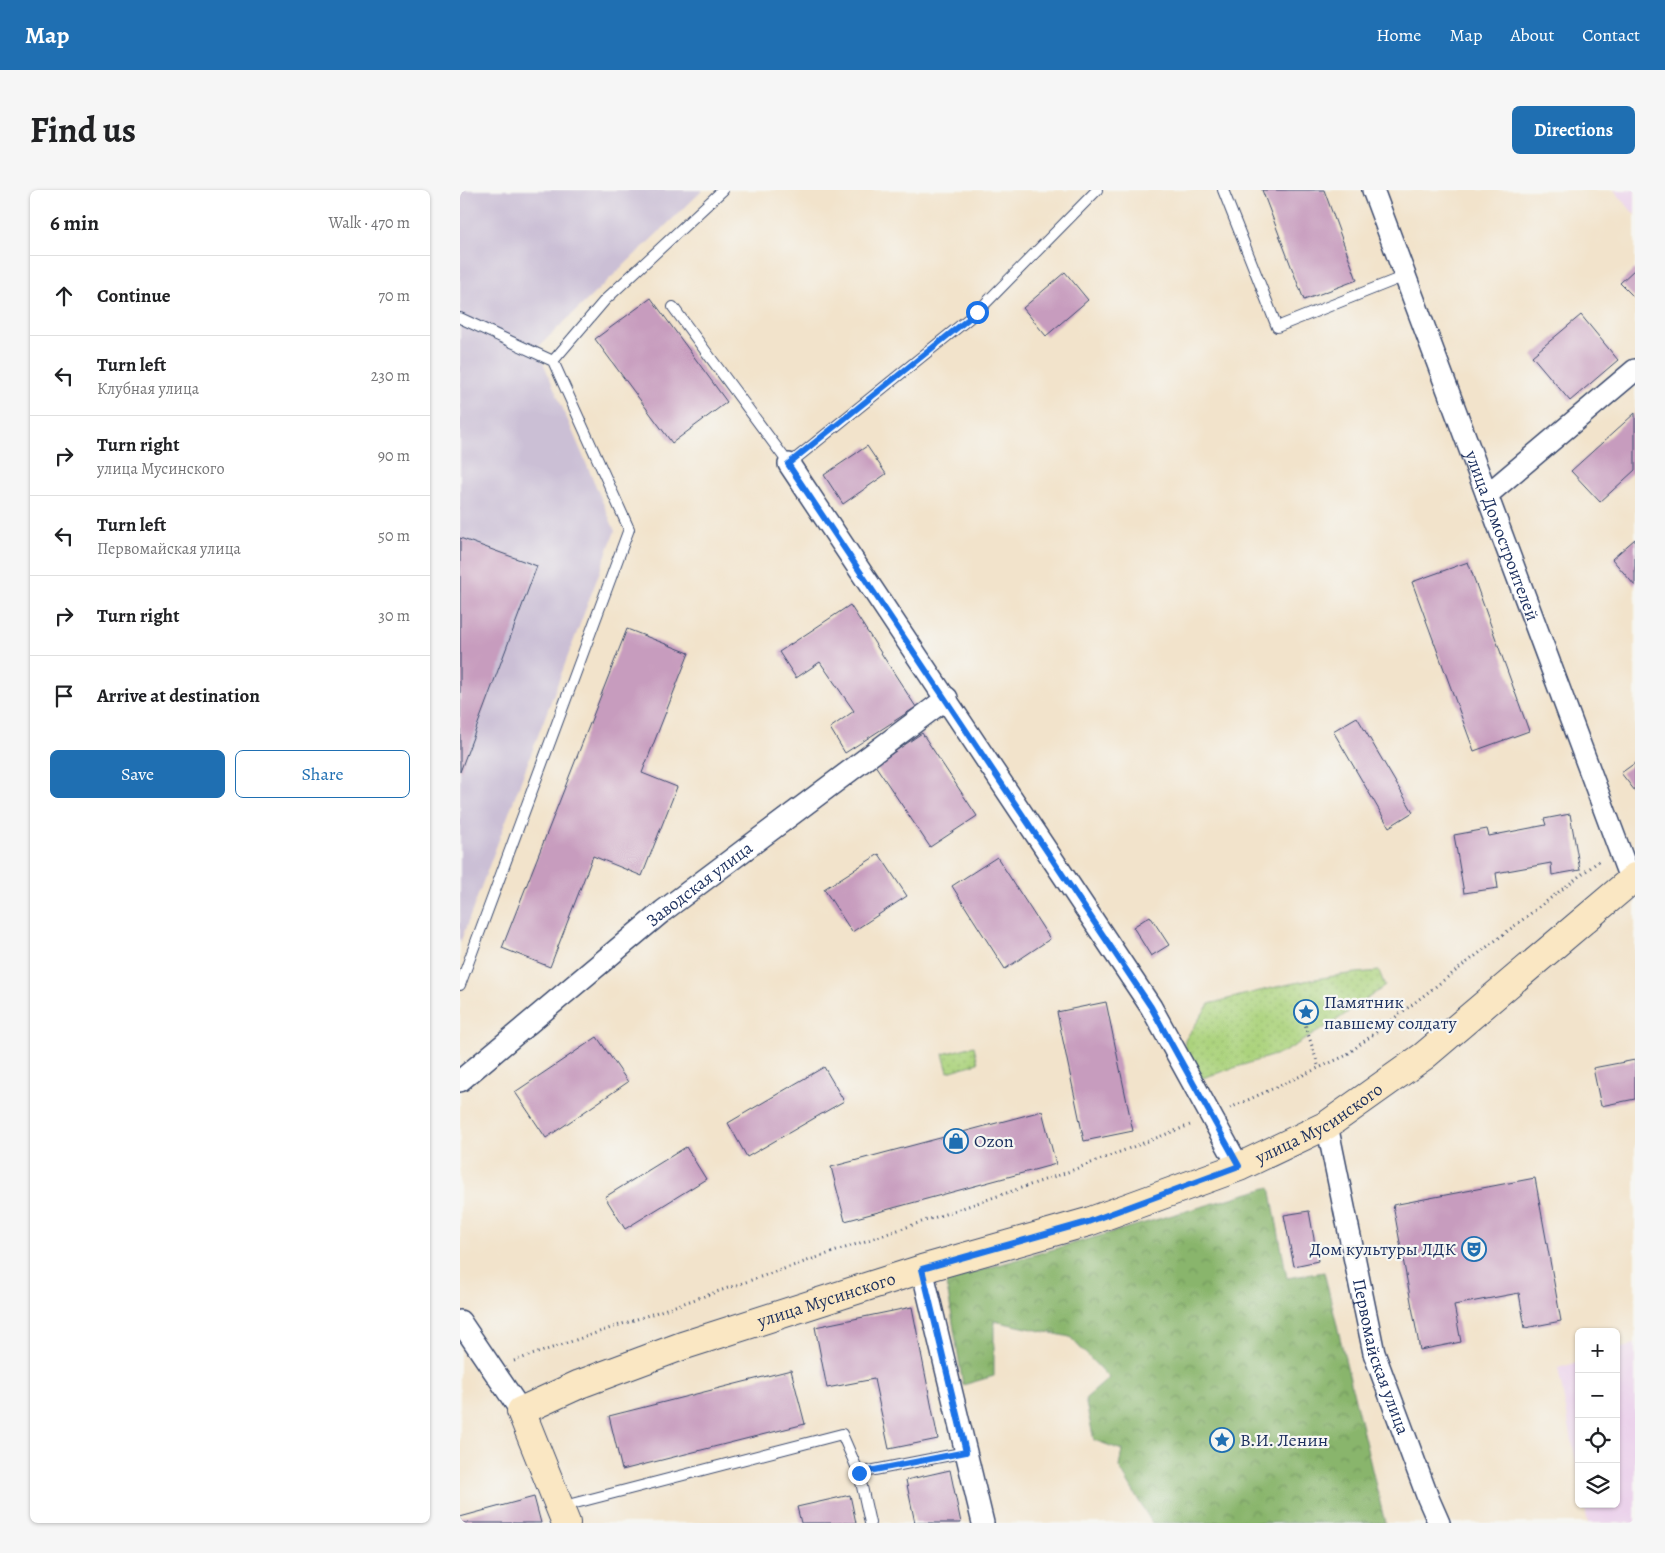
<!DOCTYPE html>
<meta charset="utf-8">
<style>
body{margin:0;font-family:Alegreya,serif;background:#f6f6f6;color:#202124}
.controls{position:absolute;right:15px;bottom:15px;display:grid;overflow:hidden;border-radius:8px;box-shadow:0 1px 4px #0004}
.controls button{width:45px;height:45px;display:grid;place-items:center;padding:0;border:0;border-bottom:1px solid #e0e0e0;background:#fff;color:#202124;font:25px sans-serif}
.stop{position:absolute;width:15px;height:15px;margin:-11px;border:4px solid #1a73e8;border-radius:50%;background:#fff}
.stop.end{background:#1a73e8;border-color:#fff;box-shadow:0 1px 5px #0008}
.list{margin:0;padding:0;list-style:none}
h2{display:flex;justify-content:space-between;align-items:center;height:65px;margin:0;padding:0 20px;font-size:21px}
h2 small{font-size:16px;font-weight:400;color:#757577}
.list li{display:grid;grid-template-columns:32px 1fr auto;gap:15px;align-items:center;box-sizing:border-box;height:80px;padding:0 20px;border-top:1px solid #e0e0e0}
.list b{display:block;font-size:19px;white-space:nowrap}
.list p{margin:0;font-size:16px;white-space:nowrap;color:#757577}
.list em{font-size:16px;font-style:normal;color:#757577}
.actions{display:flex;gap:10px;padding:15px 20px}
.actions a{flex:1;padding:11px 0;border:1px solid #1f6fb2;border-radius:8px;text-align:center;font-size:18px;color:#1f6fb2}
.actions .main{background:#1f6fb2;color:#fff}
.icon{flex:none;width:28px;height:28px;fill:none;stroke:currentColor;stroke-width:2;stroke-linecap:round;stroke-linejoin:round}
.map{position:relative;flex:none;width:1175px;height:1333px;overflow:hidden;border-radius:8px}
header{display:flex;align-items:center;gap:30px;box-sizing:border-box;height:70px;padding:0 25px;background:#1f6fb2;color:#fff}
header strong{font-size:24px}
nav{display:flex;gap:28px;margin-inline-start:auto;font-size:18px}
.intro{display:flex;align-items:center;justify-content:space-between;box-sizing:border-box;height:120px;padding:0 30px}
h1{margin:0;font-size:35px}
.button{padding:12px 22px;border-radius:8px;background:#1f6fb2;color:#fff;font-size:18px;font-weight:700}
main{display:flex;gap:30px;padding:0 30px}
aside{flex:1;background:#fff;border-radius:8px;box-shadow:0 1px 4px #0004}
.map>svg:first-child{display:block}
.built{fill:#ebd1eb}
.industrial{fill:#cbbfd5}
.grass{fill:url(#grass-dots);stroke:#64816e}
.forest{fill:url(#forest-crowns);stroke:#527265}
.building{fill:#c79cbe}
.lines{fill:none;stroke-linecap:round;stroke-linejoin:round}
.lane-casing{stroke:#3b4a6e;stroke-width:12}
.street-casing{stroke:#3b4a6e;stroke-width:24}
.secondary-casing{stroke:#3b4a6e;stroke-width:30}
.path{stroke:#3b4a6e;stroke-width:3;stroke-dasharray:1 4;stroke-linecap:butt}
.lane{stroke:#fff;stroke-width:10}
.street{stroke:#fff;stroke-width:21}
.secondary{stroke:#fae7c3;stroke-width:28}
.route{stroke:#1a73e8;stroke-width:6}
.labels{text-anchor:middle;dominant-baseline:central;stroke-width:4.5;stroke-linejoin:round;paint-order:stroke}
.street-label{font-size:18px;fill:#1b2f5e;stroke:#f6f6f2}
.poi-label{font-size:18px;fill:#1b2f5e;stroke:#f6f6f2;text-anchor:start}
</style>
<header>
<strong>Map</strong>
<nav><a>Home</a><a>Map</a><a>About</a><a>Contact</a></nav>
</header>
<div class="intro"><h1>Find us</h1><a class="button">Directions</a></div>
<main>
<aside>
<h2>6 min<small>Walk · 470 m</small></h2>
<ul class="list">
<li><svg class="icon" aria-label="ahead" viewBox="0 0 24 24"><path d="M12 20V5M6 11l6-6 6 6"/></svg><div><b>Continue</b></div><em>70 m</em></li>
<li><svg class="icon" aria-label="left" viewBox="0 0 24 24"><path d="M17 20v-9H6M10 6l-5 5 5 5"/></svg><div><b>Turn left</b><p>Клубная улица</p></div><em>230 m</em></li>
<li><svg class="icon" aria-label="right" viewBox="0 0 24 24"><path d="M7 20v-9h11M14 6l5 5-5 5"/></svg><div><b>Turn right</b><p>улица Мусинского</p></div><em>90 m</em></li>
<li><svg class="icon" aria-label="left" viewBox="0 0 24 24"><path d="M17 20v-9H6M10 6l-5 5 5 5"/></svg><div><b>Turn left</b><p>Первомайская улица</p></div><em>50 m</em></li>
<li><svg class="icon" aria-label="right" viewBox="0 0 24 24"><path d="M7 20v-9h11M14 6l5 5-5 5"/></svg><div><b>Turn right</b></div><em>30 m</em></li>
<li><svg class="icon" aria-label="arrive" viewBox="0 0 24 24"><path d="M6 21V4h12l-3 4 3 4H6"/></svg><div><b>Arrive at destination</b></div></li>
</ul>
<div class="actions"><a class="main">Save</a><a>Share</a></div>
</aside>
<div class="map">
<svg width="1175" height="1333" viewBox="0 0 1175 1333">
<defs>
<pattern id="grass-dots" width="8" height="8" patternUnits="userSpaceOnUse" patternTransform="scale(1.25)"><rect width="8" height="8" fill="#acd37d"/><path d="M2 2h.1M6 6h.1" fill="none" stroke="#93b56e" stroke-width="1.8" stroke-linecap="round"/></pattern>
<pattern id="forest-crowns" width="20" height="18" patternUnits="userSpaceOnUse" patternTransform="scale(1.25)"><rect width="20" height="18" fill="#89b56c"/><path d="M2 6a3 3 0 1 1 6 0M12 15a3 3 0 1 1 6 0" fill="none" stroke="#6f945c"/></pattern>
</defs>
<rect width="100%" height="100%" fill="#f6f6f2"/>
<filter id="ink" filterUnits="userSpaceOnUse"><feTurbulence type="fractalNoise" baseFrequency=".02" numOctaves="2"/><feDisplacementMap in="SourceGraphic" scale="10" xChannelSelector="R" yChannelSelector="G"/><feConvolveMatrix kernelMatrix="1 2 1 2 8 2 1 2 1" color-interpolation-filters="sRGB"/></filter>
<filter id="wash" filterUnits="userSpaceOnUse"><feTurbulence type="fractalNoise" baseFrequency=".0096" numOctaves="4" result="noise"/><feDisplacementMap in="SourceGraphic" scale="20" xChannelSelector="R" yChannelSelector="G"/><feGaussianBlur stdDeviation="1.12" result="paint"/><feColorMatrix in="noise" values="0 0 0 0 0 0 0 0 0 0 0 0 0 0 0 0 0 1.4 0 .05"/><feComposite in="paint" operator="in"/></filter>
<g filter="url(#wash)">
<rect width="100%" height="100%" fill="#f2e3cb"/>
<path class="built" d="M1154,0H1175V25Z
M1175,1154V1333H1128L1124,1314H1156V1160Z
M1119,1172V1287L1098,1178Z"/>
<path class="industrial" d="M0,0H243L77,158L155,341L0,753Z"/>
<path class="grass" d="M919,781L925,796L874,832L824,862L739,889L724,861L725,850L749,814C805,799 860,785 919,781Z
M514,856L518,873L488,882L483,864Z"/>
<path class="forest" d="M810,997L827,1088L864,1082L925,1333H692L659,1277L662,1260L634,1250L625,1209L649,1188L610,1147L534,1131V1186L503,1195L486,1090Z"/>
<g id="blocks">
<path class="building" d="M802,0H864L897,90L844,110Z
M1175,79V108L1160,93Z
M605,82L628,110L586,146L563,118Z
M191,108L267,212L212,253L135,149Z
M1121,125L1158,170L1110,211L1072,166Z
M1175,223V280L1140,312L1111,281Z
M407,256L426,284L383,314L364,285Z
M0,348L77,376L0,582Z
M1175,349V396L1152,369Z
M1008,372L1069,541L1014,561L952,392Z
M390,415L456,517L385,563L370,538L394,521L360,472L336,488L319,462Z
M167,439L229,463L182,583L217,597L182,686L133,666L90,777L42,758Z
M897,527L953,622L929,637L873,541Z
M462,543L517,626L470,657L415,575Z
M1175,573V601L1161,583Z
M1110,624L1120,680L1092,685L1091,673L1036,683L1038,698L1004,703L994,645L1027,639L1029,646L1086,635L1084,629Z
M419,664L447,706L392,742L364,699Z
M537,667L590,749L545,779L492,696Z
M690,726L709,755L691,766L673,737Z
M646,812L673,941L624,951L597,822Z
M137,847L168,892L86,948L55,902Z
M1175,870V909L1141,916L1133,878Z
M364,877L384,911L287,967L268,933Z
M582,921L596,974L385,1031L371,977Z
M226,957L246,989L165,1039L145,1007Z
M1075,988L1101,1131L1065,1138L1059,1103L994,1115L1001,1152L960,1160L933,1015Z
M849,1021L858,1071L834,1076L824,1025Z
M452,1117L478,1249L429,1259L414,1189L367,1198L355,1137Z
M331,1180L345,1234L162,1280L149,1226Z
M490,1280L501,1333H455L446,1290Z
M390,1305L396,1333H341L337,1317Z
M74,1307L81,1333H0V1327Z"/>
</g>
</g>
<g filter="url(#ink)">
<use href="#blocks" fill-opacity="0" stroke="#3b4a6e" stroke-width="1"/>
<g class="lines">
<defs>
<path id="lane" d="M763,0L817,137L945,86
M213,117L329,274L517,122L637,0
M0,128L93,171L169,339L0,795
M93,171L145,110L263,0
M100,1317L382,1244L399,1283
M410,1333L399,1283L506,1262"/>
<g id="street">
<path id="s1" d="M913,0L1171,691"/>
<path d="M329,274L691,817L779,977"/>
<path d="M1027,305L1175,180"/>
<path id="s2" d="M0,891L203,721L487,508"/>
<path id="s3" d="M867,935L914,1163L968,1308L979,1333"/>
<path d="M462,1079L523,1333"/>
<path d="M0,1131L61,1221"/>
</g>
<g id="secondary">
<path id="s4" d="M106,1333L61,1221L120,1194L222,1156L462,1079L628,1032L779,977L867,935L964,866L1175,687"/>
</g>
</defs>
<use href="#lane" class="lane-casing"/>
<use href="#street" class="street-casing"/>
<use href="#secondary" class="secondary-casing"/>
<path class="path" d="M844,831L859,878
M770,918L885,866L1139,671
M54,1171L605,983L730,935"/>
<use href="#lane" class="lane"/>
<use href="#street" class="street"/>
<use href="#secondary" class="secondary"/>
</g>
</g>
<g class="lines" filter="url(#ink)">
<path class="route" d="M399,1283L506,1262L462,1079L628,1032L779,976L691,817L328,274L517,122"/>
</g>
<defs>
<symbol id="sight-ring" viewBox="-11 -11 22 22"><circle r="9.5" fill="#f6f6f2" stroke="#1f6fb2" stroke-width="1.5"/><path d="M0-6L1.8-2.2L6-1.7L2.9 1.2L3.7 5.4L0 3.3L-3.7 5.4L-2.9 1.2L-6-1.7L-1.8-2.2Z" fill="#1f6fb2"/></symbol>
<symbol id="shop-ring" viewBox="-11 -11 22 22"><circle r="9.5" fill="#f6f6f2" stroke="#1f6fb2" stroke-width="1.5"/><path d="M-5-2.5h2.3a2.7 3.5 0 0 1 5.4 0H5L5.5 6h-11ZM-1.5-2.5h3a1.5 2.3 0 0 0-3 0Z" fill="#1f6fb2"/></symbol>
<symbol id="theatre-ring" viewBox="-11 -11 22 22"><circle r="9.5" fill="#f6f6f2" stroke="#1f6fb2" stroke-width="1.5"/><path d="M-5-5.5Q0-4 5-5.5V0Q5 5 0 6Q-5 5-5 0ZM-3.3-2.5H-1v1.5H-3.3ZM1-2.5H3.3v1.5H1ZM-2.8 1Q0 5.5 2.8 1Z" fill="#1f6fb2"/></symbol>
</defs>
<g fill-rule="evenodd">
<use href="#sight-ring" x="832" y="808" width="28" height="28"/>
<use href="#shop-ring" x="482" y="937" width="28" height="28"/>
<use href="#theatre-ring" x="1000" y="1045" width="28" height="28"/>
<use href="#sight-ring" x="748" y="1236" width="28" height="28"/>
</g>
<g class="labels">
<g class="street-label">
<text stroke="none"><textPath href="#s1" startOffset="369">улица Домостроителей</textPath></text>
<text stroke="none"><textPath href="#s2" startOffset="310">Заводская улица</textPath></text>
<text stroke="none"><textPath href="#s4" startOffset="971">улица Мусинского</textPath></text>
<text stroke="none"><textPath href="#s4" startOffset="446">улица Мусинского</textPath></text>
<text stroke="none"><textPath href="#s3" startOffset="238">Первомайская улица</textPath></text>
</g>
<g class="poi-label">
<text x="864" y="812">Памятник<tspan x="864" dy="21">павшему солдату</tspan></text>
<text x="514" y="951">Ozon</text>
<text x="996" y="1059" text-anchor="end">Дом культуры ЛДК</text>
<text x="780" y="1250">В.И. Ленин</text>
</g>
</g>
</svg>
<div class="controls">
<button>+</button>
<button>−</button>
<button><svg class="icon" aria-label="locate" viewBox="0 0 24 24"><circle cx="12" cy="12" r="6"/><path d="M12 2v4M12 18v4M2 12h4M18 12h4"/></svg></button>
<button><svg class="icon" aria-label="layers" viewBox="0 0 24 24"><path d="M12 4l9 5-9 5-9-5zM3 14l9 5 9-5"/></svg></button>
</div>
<div class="stop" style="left:517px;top:122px"></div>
<div class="stop end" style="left:399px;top:1283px"></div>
</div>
</main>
